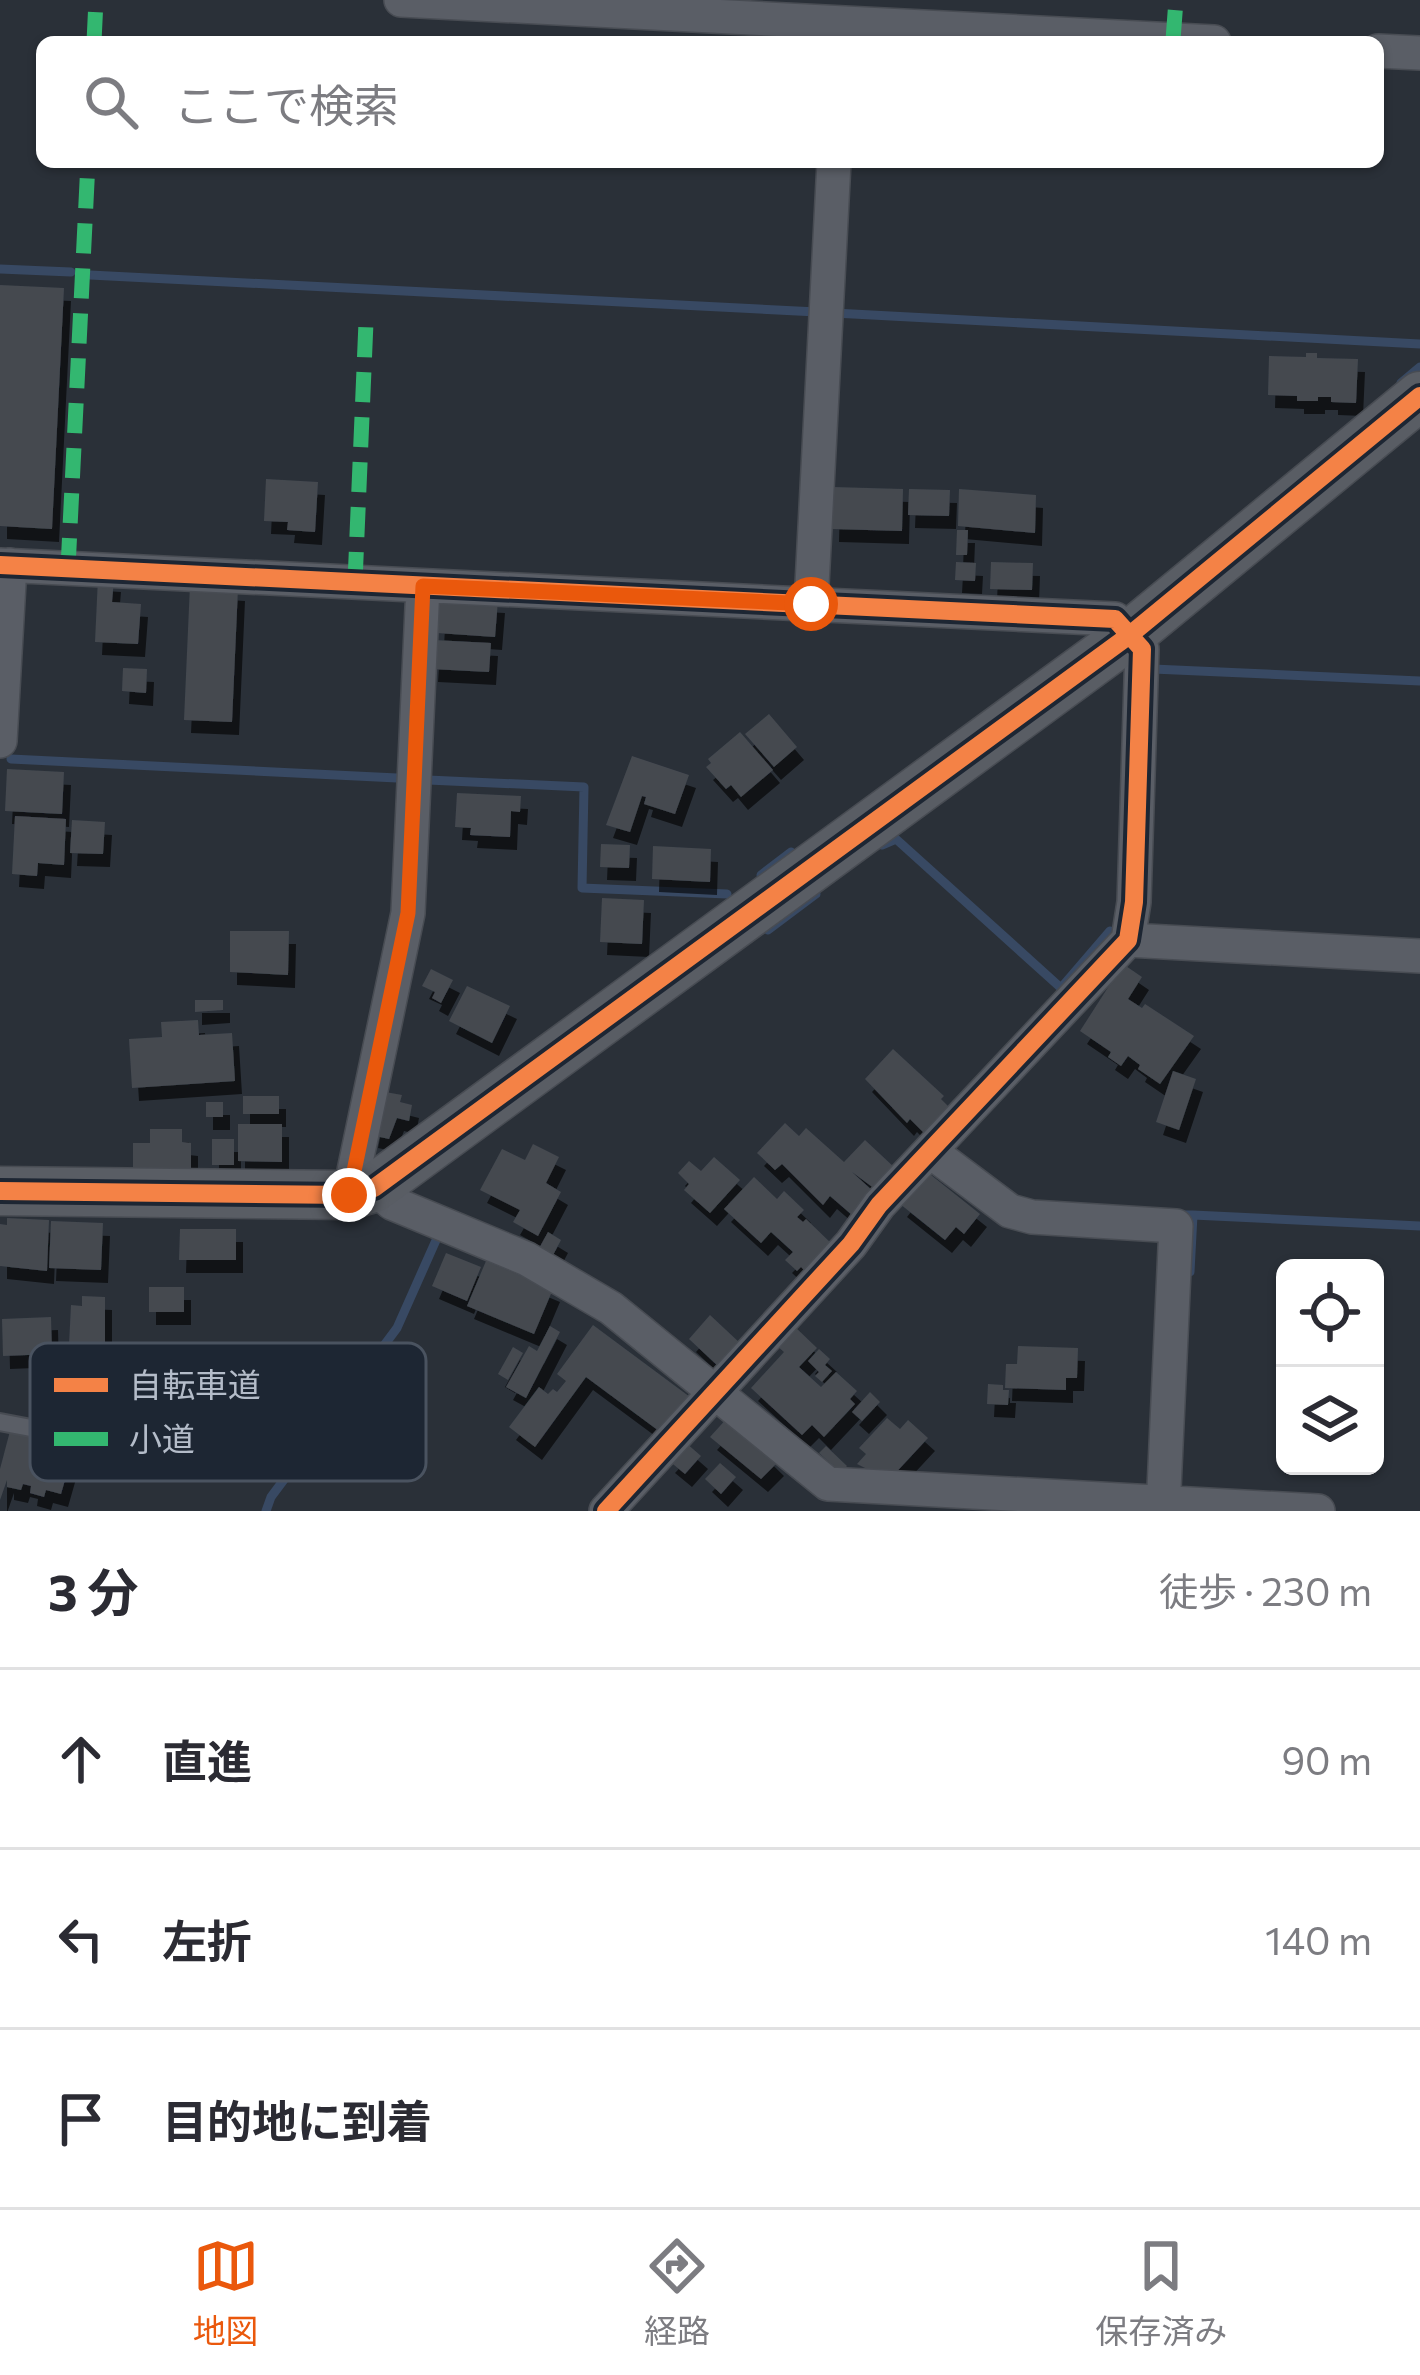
<!DOCTYPE html>
<html lang="ja">
<meta charset="utf-8">
<style>
body{margin:0;font-family:Commissioner,"Noto Sans JP",sans-serif;background:#f7f7f7;color:#2b2b33}
.controls{position:absolute;right:36px;bottom:36px;display:grid;overflow:hidden;border-radius:18px;box-shadow:0 3px 9px #0004}
.controls button{width:108px;height:108px;display:grid;place-items:center;padding:0;border:0;border-bottom:3px solid #e1e1e2;background:#fff;color:#2b2b33;font:60px sans-serif}
.stop{position:absolute;width:36px;height:36px;margin:-27px;border:9px solid #ea580c;border-radius:50%;background:#fff}
.stop.end{background:#ea580c;border-color:#fff;box-shadow:0 3px 12px #0008}
.list{margin:0;padding:0;list-style:none}
h2{display:flex;justify-content:space-between;align-items:center;height:156px;margin:0;padding:0 48px;font-size:51px}
h2 small{font-size:39px;font-weight:400;color:#7c7c81}
.list li{display:grid;grid-template-columns:78px 1fr auto;gap:36px;align-items:center;box-sizing:border-box;height:180px;padding:0 48px;border-top:3px solid #e1e1e2}
.list b{display:block;font-size:45px;white-space:nowrap}
.list em{font-size:39px;font-style:normal;color:#7c7c81}
.icon{flex:none;width:66px;height:66px;fill:none;stroke:currentColor;stroke-width:2;stroke-linecap:round;stroke-linejoin:round}
.map{position:relative;flex:none;width:1420px;height:1511px;overflow:hidden}
.search{position:absolute;background:#fff;box-shadow:0 3px 9px #0004;left:36px;right:36px;top:36px;height:132px;display:flex;align-items:center;gap:30px;box-sizing:border-box;padding:0 42px;border-radius:18px;color:#7c7c81;font-size:45px}
.sheet{height:696px;background:#fff}
nav{display:flex;justify-content:space-around;align-items:center;box-sizing:border-box;height:168px;border-top:3px solid #e1e1e2;background:#fff;font-size:33px;color:#7c7c81}
nav a{display:grid;justify-items:center;gap:6px}
nav .on{color:#ea580c}
.map>svg:first-child{display:block}
.lines{fill:none;stroke-linecap:round;stroke-linejoin:round}
.stream{stroke:#384963;stroke-width:9}
.building{fill:#444950;filter:url(#shadow)}
.lane-casing{stroke:#484c53;stroke-width:20}
.street-casing{stroke:#484c53;stroke-width:36}
.secondary-casing{stroke:#484c53;stroke-width:51}
.lane{stroke:#5a5e66;stroke-width:16}
.street{stroke:#5a5e66;stroke-width:33}
.secondary{stroke:#595d64;stroke-width:48}
.quiet{stroke:#33b770;stroke-width:15;stroke-dasharray:30 15;stroke-linecap:butt}
.cycleway-casing{stroke:#1d2633;stroke-width:26}
.cycleway{stroke:#f48246;stroke-width:18}
.route{stroke:#ea580c;stroke-width:15}
.key{fill:#1d2633;stroke:#4a5360;stroke-width:3}
.key-label{font-size:33px;fill:#b4bcc9}
</style>
<div class="map">
<svg width="1420" height="1511" viewBox="0 0 1420 1511">
<defs>
<filter id="shadow"><feDropShadow dx="7" dy="13" stdDeviation="0" flood-color="#0009"/></filter>
</defs>
<rect width="100%" height="100%" fill="#2a3038"/>
<g class="lines">
<path class="stream" d="M0,269L71,272
M90,275L817,312
M834,313L1420,344
M1401,383L1420,367
M1153,672V669L1420,681
M11,759L397,778
M428,780L584,787L582,888L727,894
M882,845L896,839L1061,988L1110,931
M761,875L791,852
M768,930L816,894
M1177,1215H1193L1190,1272
M1193,1215L1420,1226
M266,1511L271,1497L397,1328L437,1238"/>
</g>
<path class="building" d="M0,285L64,288L52,529L0,526Z
M1306,353H1317V358L1358,359L1356,403L1331,402V397H1318V401H1297V396L1268,395L1269,356L1306,357Z
M266,479L318,482L315,532L287,530L288,522L264,521Z
M833,487L903,489L902,531L832,529Z
M909,489L950,490L949,516L908,515Z
M959,489L1036,495L1035,533L958,526Z
M957,530H968L967,555H956Z
M956,562L976,563L975,581L955,580Z
M991,562L1033,563L1032,590L990,589Z
M98,578L114,579L112,602L141,604L138,644L95,642Z
M190,585L238,588L232,722L184,720Z
M439,597L498,600L495,637L437,633Z
M433,640L491,643L489,672L431,669Z
M123,668L147,669L146,693L122,691Z
M769,714L797,747L774,767L745,734Z
M740,732L773,770L741,797L731,785L726,789L706,767L711,763L708,759Z
M632,756L689,775L675,814L644,804L646,797L642,796L630,832L606,825Z
M7,769L64,772L62,814L5,811Z
M457,793L521,796L520,812L511,811L510,837L470,835L471,828L455,827Z
M15,816L66,819L64,865L38,863L37,876L12,874Z
M72,820L105,822L103,854L70,853Z
M601,844L630,845L629,868L600,867Z
M653,846L711,849L710,882L652,879Z
M602,898L644,900L642,944L600,942Z
M230,931H289L288,975L230,972Z
M1123,964L1142,977L1128,999L1142,1008L1145,1004L1194,1036L1160,1084L1138,1069L1140,1065L1128,1056L1121,1066L1108,1057L1111,1052L1080,1031Z
M431,969L453,980L441,1003L432,998L435,992L422,986Z
M467,986L510,1006L492,1043L449,1021Z
M195,1000H223V1010L195,1012Z
M198,1020L199,1035L232,1033L235,1081L132,1088L129,1039L162,1037L161,1022Z
M893,1049L944,1096L941,1099L949,1107L924,1133L910,1119L907,1123L865,1079Z
M1173,1071L1196,1079L1179,1130L1156,1122Z
M380,1091L402,1095L400,1102L412,1105L409,1121L397,1118L389,1139L371,1135Z
M243,1096H279V1114H243Z
M206,1102H223V1117H206Z
M785,1123L799,1136L806,1128L844,1162L865,1140L895,1168L875,1189L852,1172L874,1192L852,1215L830,1196L823,1205L782,1164L775,1170L757,1153Z
M238,1124H282V1162L238,1161Z
M150,1129H182V1142L191,1143V1171H133V1143H150Z
M212,1139H234V1165H212Z
M533,1144L559,1157L546,1183L561,1192L538,1236L513,1222L520,1210L480,1190L502,1149L525,1160Z
M714,1157L740,1180L710,1213L684,1190L689,1184L678,1173L689,1161L701,1171Z
M926,1171L980,1214L964,1234L956,1227L945,1240L900,1204Z
M754,1177L777,1199L784,1191L804,1210L797,1217L803,1222L806,1219L834,1246L808,1274L801,1267L797,1271L785,1260L793,1252L771,1232L761,1243L724,1209Z
M7,1218L49,1220L47,1271L0,1266V1224L7,1225Z
M51,1221L103,1223L101,1270L49,1268Z
M180,1229H236V1260H179Z
M548,1232L561,1240L551,1259L537,1252Z
M446,1253L481,1267L467,1301L432,1286Z
M486,1261L553,1289L534,1334L467,1306Z
M149,1287H184V1312H149Z
M82,1296L105,1297V1347H101V1354H81L82,1346L69,1345L71,1305L82,1306Z
M710,1315L741,1344L719,1367L689,1339Z
M51,1317L52,1354L3,1356L2,1319Z
M593,1325L690,1397L663,1434L586,1377L535,1447L509,1427L539,1387L548,1394L553,1389L557,1392L566,1381L557,1374Z
M550,1326L560,1332L526,1398L506,1387L529,1346L537,1351Z
M794,1326L817,1348L799,1367L821,1387L836,1372L857,1391L850,1399L855,1404L824,1437L812,1425L802,1435L751,1388L784,1352L776,1345Z
M1018,1346L1078,1348L1077,1378H1066V1390L1005,1388L1006,1364H1017Z
M513,1347L523,1353L508,1380L498,1374Z
M819,1349L830,1359L825,1365L832,1371L822,1382L815,1376L819,1372L808,1361Z
M988,1384L1003,1385V1390H1009L1008,1405L987,1404Z
M870,1392L880,1402L862,1421L852,1412Z
M729,1416L777,1463L761,1479L710,1437Z
M887,1418L900,1429L908,1420L928,1438L889,1480L857,1464L866,1454L859,1448Z
M10,1431L75,1445L61,1494L46,1490L44,1497L30,1493L31,1486L23,1484L21,1490L7,1487V1480L0,1500V1469Z
M685,1442L701,1456L685,1474L668,1460Z
M826,1446L847,1466L841,1473L819,1453Z
M720,1463L736,1477L721,1494L705,1479Z"/>
<g class="lines">
<defs>
<path id="lane" d="M0,1422L94,1440"/>
<path id="street" d="M401,0L1214,42
M1378,51L1420,53
M0,565L1115,619L1142,649L1134,902L1128,940L879,1205L851,1244L606,1511
M811,604L834,162
M0,741L10,565
M1128,940L1420,956
M930,1151L1010,1211L1032,1217L1176,1226L1163,1511
M374,1188L392,1203L527,1259L611,1308L828,1484L1318,1511
M349,1195L408,913L423,586"/>
<path id="secondary" d="M0,1191L349,1195L374,1188L1131,634L1420,396"/>
</defs>
<use href="#lane" class="lane-casing"/>
<use href="#street" class="street-casing"/>
<use href="#secondary" class="secondary-casing"/>
<use href="#lane" class="lane"/>
<use href="#street" class="street"/>
<use href="#secondary" class="secondary"/>
<path class="quiet" d="M1173,40L1176,0
M94,42L96,0
M68,568L88,162
M355,582L366,322"/>
<defs>
<path id="cycleway" d="M0,565L1115,619L1142,649L1134,902L1128,940L879,1205L851,1244L606,1511
M0,1191L349,1195L374,1188L1131,634L1420,396"/>
</defs>
<use href="#cycleway" class="cycleway-casing"/>
<use href="#cycleway" class="cycleway"/>
</g>
<g class="lines">
<path class="route" d="M349,1195L408,913L423,586L811,604"/>
</g>
<rect x="30" y="1343" width="396" height="138" rx="18" class="key"/>
<rect x="54" y="1378" width="54" height="14" fill="#f48246"/>
<rect x="54" y="1432" width="54" height="14" fill="#33b770"/>
<g class="key-label">
<text x="129" y="1397">自転車道</text>
<text x="129" y="1451">小道</text>
</g>
</svg>
<div class="controls">
<button><svg class="icon" aria-label="locate" viewBox="0 0 24 24"><circle cx="12" cy="12" r="6"/><path d="M12 2v4M12 18v4M2 12h4M18 12h4"/></svg></button>
<button><svg class="icon" aria-label="layers" viewBox="0 0 24 24"><path d="M12 4l9 5-9 5-9-5zM3 14l9 5 9-5"/></svg></button>
</div>
<div class="stop" style="left:811px;top:604px"></div>
<div class="stop end" style="left:349px;top:1195px"></div>
<div class="search"><svg class="icon" aria-label="search" viewBox="0 0 24 24"><circle cx="10" cy="10" r="6"/><path d="M15 15l6 6"/></svg>ここで検索</div>
</div>
<section class="sheet">
<h2>3 分<small>徒歩 · 230 m</small></h2>
<ul class="list">
<li><svg class="icon" aria-label="ahead" viewBox="0 0 24 24"><path d="M12 20V5M6 11l6-6 6 6"/></svg><div><b>直進</b></div><em>90 m</em></li>
<li><svg class="icon" aria-label="left" viewBox="0 0 24 24"><path d="M17 20v-9H6M10 6l-5 5 5 5"/></svg><div><b>左折</b></div><em>140 m</em></li>
<li><svg class="icon" aria-label="arrive" viewBox="0 0 24 24"><path d="M6 21V4h12l-3 4 3 4H6"/></svg><div><b>目的地に到着</b></div></li>
</ul>
</section>
<nav>
<a class="on"><svg class="icon" aria-label="map" viewBox="0 0 24 24"><path d="M3 6l6-2 6 2 6-2v14l-6 2-6-2-6 2zM9 4v14M15 6v14"/></svg>地図</a>
<a><svg class="icon" aria-label="directions" viewBox="0 0 24 24"><path d="M12 3l9 9-9 9-9-9zM9 14v-3h6M13 9l2 2-2 2"/></svg>経路</a>
<a><svg class="icon" aria-label="saved" viewBox="0 0 24 24"><path d="M7 4h10v16l-5-4-5 4z"/></svg>保存済み</a>
</nav>
